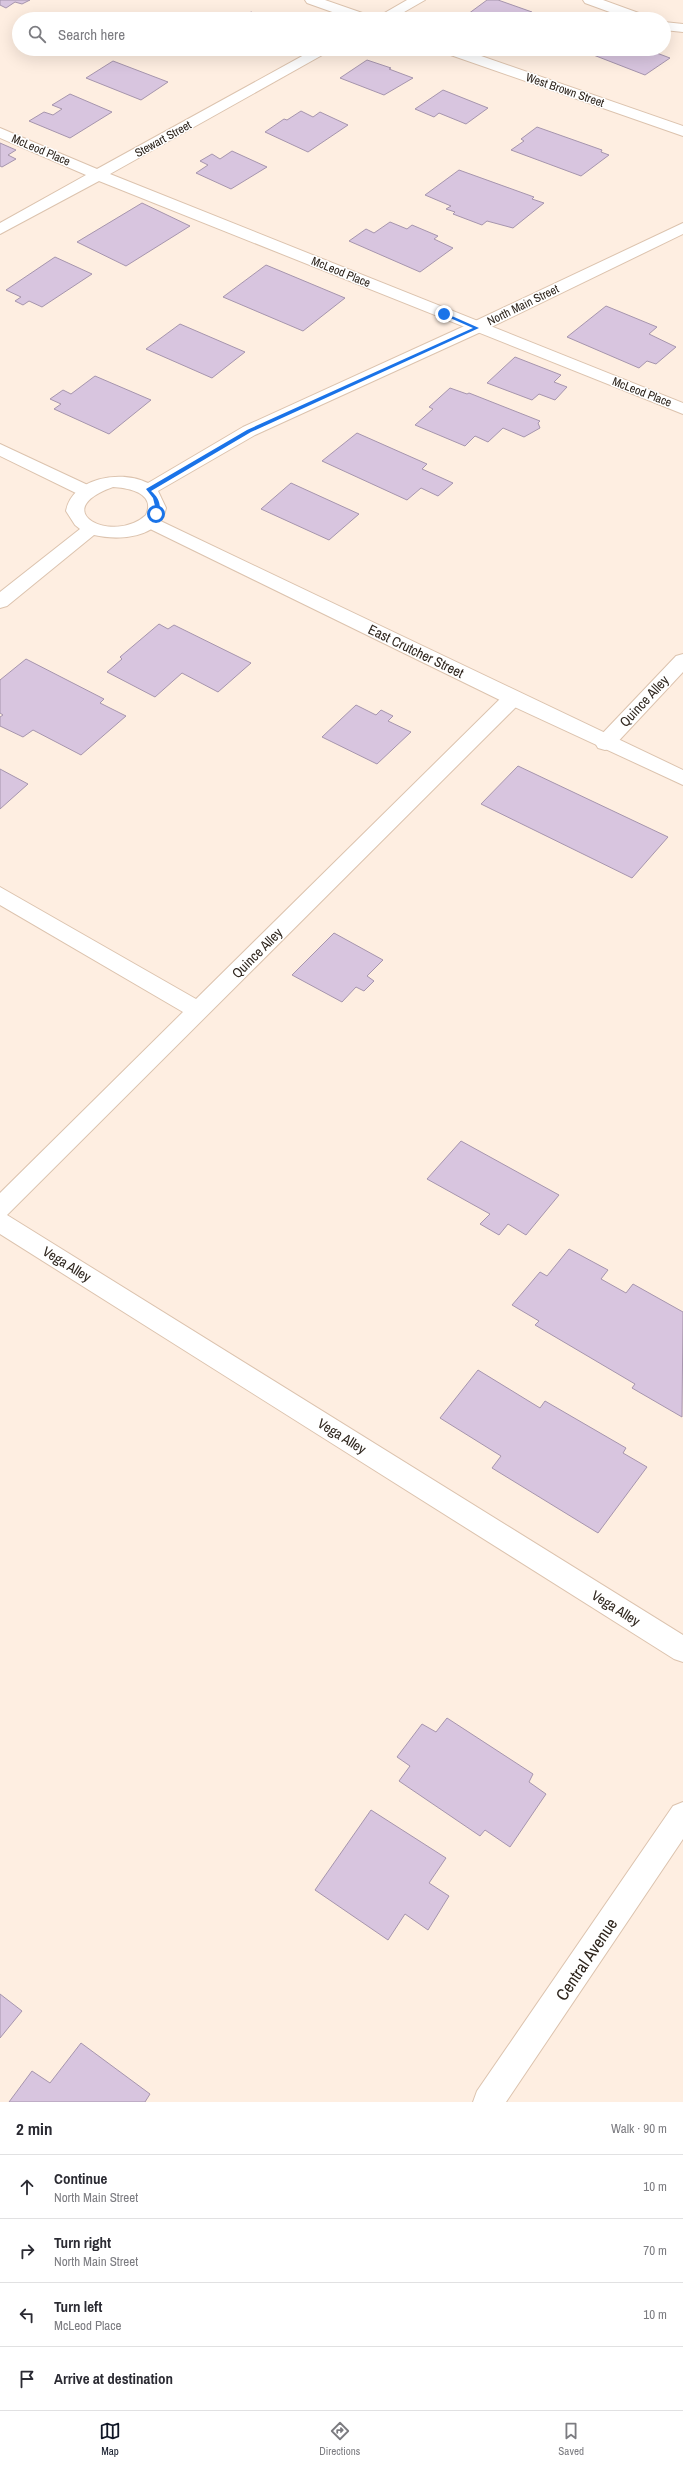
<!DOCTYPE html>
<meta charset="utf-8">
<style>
body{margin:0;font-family:"Archivo Narrow",sans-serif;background:#f7f7f7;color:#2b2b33}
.stop{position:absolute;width:12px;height:12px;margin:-9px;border:3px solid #1a73e8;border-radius:50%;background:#fff}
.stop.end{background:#1a73e8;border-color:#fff;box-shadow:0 1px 4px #0008}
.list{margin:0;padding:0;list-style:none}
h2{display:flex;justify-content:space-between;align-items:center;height:52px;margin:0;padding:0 16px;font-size:17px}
h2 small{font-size:13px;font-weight:400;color:#7c7c81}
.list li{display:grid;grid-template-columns:26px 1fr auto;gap:12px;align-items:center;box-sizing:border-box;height:64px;padding:0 16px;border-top:1px solid #e1e1e2}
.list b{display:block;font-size:15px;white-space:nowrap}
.list p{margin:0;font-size:13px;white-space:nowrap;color:#7c7c81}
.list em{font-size:13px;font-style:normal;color:#7c7c81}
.icon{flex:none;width:22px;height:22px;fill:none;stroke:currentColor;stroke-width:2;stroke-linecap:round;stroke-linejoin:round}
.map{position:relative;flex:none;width:683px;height:2102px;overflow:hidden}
.search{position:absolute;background:#fff;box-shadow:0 4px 16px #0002;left:12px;right:12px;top:12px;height:44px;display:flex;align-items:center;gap:10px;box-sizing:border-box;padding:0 14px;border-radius:22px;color:#7c7c81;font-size:15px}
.sheet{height:308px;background:#fff}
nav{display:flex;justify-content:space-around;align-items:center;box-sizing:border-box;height:56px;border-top:1px solid #e1e1e2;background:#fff;font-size:11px;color:#7c7c81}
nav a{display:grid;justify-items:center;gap:2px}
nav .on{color:#111827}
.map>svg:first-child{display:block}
.building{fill:#d8c5df;stroke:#a695ad}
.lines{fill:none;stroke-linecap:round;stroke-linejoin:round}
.lane-casing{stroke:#dcc3ae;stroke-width:2}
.street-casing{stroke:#dcc3ae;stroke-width:2}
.secondary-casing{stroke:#dcc3ae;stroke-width:2}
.lane{fill:#fff;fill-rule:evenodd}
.street{fill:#fff;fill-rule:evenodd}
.secondary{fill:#fff;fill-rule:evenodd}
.route{fill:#1a73e8}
.labels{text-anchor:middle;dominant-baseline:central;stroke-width:3;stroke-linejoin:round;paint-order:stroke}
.far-street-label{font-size:12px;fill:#2f261e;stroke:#fff}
.street-label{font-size:14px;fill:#2f261e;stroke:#fff}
.near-street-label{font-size:17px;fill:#2f261e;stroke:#fff}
</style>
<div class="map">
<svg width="683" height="2102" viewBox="0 0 683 2102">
<rect width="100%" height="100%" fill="#feeee1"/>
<path class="building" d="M0,0H30L22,4L15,2L6,8L0,5Z
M487,0H498L532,12L522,19H481L468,14Z
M251,12L271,19H241Z
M578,49H646L670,58L645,75Z
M367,60L391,68L389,69L413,78L384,95L340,78Z
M113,61L168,82L141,100L86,78Z
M443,90L488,108L466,124L439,113L434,117L415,109Z
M70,94L112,112L70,138L29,121L44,112L53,115L62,109L52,105Z
M301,111L313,117L320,112L348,125L308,152L265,132L284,119L287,120Z
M537,127L602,150L601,152L609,155L581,176L511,150L524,141L521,139Z
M0,143L16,150L8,155L16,159L2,167L0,166Z
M232,151L267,167L231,189L196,173L208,165L200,161L212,154L220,159Z
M459,170L534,197L532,199L544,203L513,228L487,221L482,225L453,214L455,212L446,209L451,206L425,195Z
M142,203L190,226L126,266L77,242Z
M390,222L407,229L412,225L438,236L434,239L453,248L420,272L349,241L366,229L374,233Z
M55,257L92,274L42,307L29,301L23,305L15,301L21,297L6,290Z
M266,265L345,298L303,331L223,297Z
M606,306L657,327L649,334L676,347L656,364L647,361L639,368L567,337Z
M180,324L245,352L212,378L146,349Z
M515,357L561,375L554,382L567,387L555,400L539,394L532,400L487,383Z
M95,376L151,400L109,434L54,409L61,404L50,399L63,390L71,394Z
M450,388L467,394L469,393L540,421L538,423L540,428L524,437L503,428L488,442L475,436L465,446L415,425L433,409L429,407Z
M357,433L427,464L422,469L453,483L438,496L421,488L407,500L322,461Z
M291,483L359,514L329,540L261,509Z
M159,624L168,629L174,625L251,663L218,692L182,673L155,697L107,672L122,659L120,657Z
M26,659L104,699L100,703L126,716L81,755L33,730L23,737L0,726V717L3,715L0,713V680Z
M356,705L376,715L381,710L393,716L388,721L411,732L377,764L322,737Z
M518,766L668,837L632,878L481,804Z
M0,769L28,784L0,809Z
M334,933L383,960L367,976L374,981L364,991L356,987L342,1002L292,975Z
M461,1141L559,1195L526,1235L508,1224L499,1235L480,1224L490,1214L427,1179Z
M569,1249L608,1270L601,1279L626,1293L633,1284L683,1312L682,1417L632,1388L635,1384L535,1325L539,1321L512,1305L540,1272L547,1276Z
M478,1370L540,1408L545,1401L626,1448L623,1453L647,1467L598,1533L492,1468L501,1456L440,1418Z
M447,1718L533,1774L529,1782L546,1794L510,1847L485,1830L480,1836L399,1781L410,1766L397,1757L422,1724L436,1732Z
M371,1810L446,1858L429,1883L449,1896L428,1930L405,1914L388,1940L315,1890Z
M0,1994L22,2011L0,2038Z
M81,2043L150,2094L145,2102H9L32,2071L50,2083Z"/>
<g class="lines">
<defs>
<path id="lane" d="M583,0H603L647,16L649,19H629L585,3Z
M664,22L683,24V32L664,30Z
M683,654V672L612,748L605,750L598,748L595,743L598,738L676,656Z
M513,691L520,693L523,698L520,703L7,1215L683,1635V1662L674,1659L0,1234V1193L183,1012L0,905V887L196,999L506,693Z"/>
<path id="street" d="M305,0H325L371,16L373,19H352L307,3Z
M407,0H425L392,19H374Z
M315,49H333L110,174L683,403V414L99,181L0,234V223L86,175L0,138V128L97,169Z
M440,49H461L683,126V136L442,52Z
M0,444L92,487L95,491L92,495H80L0,456Z
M150,516L683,770V785L506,703L144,526L141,522L144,518Z
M683,1802V1839L506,2102H473L477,2091L673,1806Z"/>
<path id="secondary" d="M683,223V234L483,331L255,435L158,491L166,508C160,538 119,541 94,535L7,606L0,608V592L80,529L75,525L66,511C72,478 120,469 148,483L243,427L471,323ZM113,487C129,488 156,493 146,515C113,545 46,511 113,487Z"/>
</defs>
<use href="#lane" class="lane-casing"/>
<use href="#street" class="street-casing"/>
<use href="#secondary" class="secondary-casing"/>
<use href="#lane" class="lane"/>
<use href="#street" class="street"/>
<use href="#secondary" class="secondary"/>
</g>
<path class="route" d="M445,313L479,328L251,432L151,491C159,498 162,505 158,515H154L155,506L153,498L146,489L247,430L473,328L441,314Z"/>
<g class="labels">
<g class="far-street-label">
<text transform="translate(565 90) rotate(19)">West Brown Street</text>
<text transform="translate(163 139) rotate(-29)">Stewart Street</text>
<text transform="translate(41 150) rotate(23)">McLeod Place</text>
<text transform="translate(341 272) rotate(22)">McLeod Place</text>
<text transform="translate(523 305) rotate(-26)">North Main Street</text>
<text transform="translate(642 392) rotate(21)">McLeod Place</text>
</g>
<g class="street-label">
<text transform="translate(416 651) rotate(26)">East Crutcher Street</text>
<text transform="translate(644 701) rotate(-47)">Quince Alley</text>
<text transform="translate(257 953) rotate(-45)">Quince Alley</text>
<text transform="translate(67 1264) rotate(32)">Vega Alley</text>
<text transform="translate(342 1436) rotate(32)">Vega Alley</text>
<text transform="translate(616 1608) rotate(32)">Vega Alley</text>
</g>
<g class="near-street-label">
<text transform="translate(586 1959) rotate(-56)">Central Avenue</text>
</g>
</g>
</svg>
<div class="stop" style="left:156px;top:514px"></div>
<div class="stop end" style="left:444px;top:314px"></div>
<div class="search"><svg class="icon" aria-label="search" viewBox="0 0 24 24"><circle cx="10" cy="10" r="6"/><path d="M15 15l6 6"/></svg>Search here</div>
</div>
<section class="sheet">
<h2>2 min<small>Walk · 90 m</small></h2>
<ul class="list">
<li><svg class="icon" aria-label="ahead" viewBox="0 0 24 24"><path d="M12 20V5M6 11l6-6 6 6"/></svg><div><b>Continue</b><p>North Main Street</p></div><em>10 m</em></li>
<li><svg class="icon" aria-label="right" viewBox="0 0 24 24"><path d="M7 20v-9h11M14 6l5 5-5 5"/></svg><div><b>Turn right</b><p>North Main Street</p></div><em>70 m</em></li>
<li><svg class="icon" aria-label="left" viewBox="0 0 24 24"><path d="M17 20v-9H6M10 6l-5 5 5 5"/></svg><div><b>Turn left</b><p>McLeod Place</p></div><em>10 m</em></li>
<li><svg class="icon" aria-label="arrive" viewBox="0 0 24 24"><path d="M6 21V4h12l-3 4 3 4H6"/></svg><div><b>Arrive at destination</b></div></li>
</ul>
</section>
<nav>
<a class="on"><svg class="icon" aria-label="map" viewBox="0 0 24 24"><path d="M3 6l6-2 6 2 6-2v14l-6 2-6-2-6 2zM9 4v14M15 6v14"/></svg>Map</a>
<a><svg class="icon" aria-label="directions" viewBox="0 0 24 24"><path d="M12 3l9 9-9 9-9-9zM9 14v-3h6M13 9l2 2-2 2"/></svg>Directions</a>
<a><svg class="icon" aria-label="saved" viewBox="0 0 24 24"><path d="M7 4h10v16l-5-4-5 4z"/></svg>Saved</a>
</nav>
